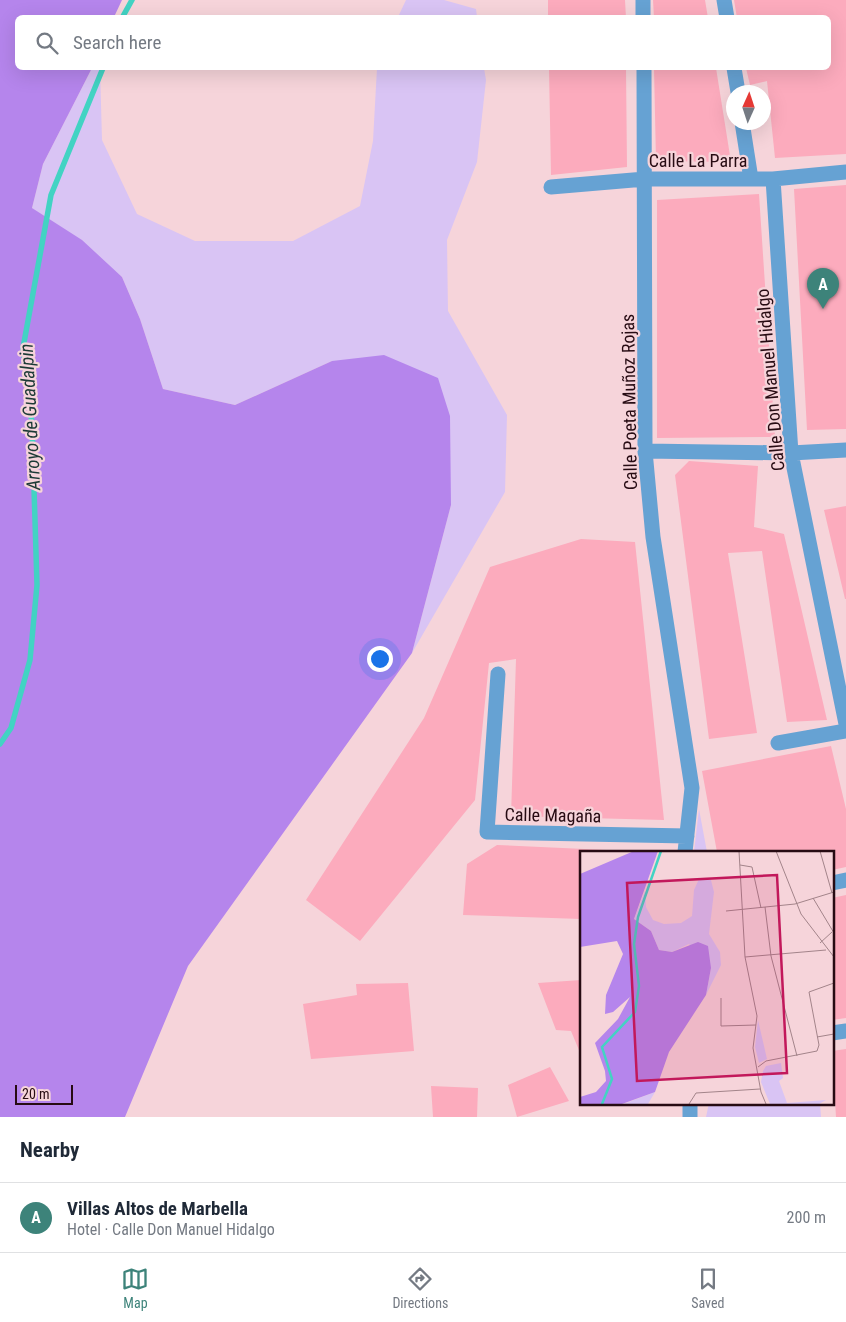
<!DOCTYPE html>
<meta charset="utf-8">
<style>
body{margin:0;font-family:"Roboto Condensed",sans-serif;background:#f2f2f3;color:#1f2937}
.compass{position:absolute;left:726px;top:85px;width:45px;height:45px;border-radius:50%;background:#fff;box-shadow:0 5px 20px #0002;rotate:3deg}
.scale{position:absolute;left:15px;bottom:12px;width:58px;box-sizing:border-box;padding-left:5px;border:2px solid #270b13;border-top:0;font-size:14px;line-height:18px;white-space:nowrap;color:#270b13;-webkit-text-stroke:4px #f6d4da;paint-order:stroke}
.you{position:absolute;left:379px;top:658px;width:18px;height:18px;margin:-12px;border:4px solid #fff;border-radius:50%;background:#1a73e8;box-shadow:0 0 0 8px #1a73e833}
.badge{display:grid;place-items:center;width:32px;height:32px;border-radius:50%;background:#3d837a;color:#fff;font-size:16px;font-weight:700}
.pin{position:absolute;translate:-50% -41px;filter:drop-shadow(0 1px 2px #0008)}
.pin::after{content:'';position:absolute;top:26px;width:18px;height:15px;background:inherit;clip-path:polygon(0 0,100% 0,50% 100%)}
.list{margin:0;padding:0;list-style:none}
h2{display:flex;justify-content:space-between;align-items:center;height:65px;margin:0;padding:0 20px;font-size:21px}
h2 small{font-size:16px;font-weight:400;color:#747a83}
.list li{display:grid;grid-template-columns:32px 1fr auto;gap:15px;align-items:center;box-sizing:border-box;height:70px;padding:0 20px;border-top:1px solid #e0e1e3}
.list b{display:block;font-size:19px;white-space:nowrap}
.list p{margin:0;font-size:16px;white-space:nowrap;color:#747a83}
.list em{font-size:16px;font-style:normal;color:#747a83}
.icon{flex:none;width:28px;height:28px;fill:none;stroke:currentColor;stroke-width:2;stroke-linecap:round;stroke-linejoin:round}
.map{position:relative;flex:none;width:846px;height:1117px;overflow:hidden}
.search{position:absolute;background:#fff;box-shadow:0 5px 20px #0002;left:15px;right:15px;top:15px;height:55px;display:flex;align-items:center;gap:12px;box-sizing:border-box;padding:0 18px;border-radius:8px;color:#747a83;font-size:19px}
.sheet{height:135px;background:#fff}
nav{display:flex;justify-content:space-around;align-items:center;box-sizing:border-box;height:70px;border-top:1px solid #e0e1e3;background:#fff;font-size:14px;color:#747a83}
nav a{display:grid;justify-items:center;gap:2px}
nav .on{color:#3d837a}
.map>svg:first-child{display:block}
.green{fill:#d9c4f4}
.forest{fill:#b585ec}
.lines{fill:none;stroke-linecap:round;stroke-linejoin:round}
.stream{stroke:#42d3c3;stroke-width:5.5}
.building{fill:#fcabbd}
.minor{stroke:#66a2d3;stroke-width:15}
.labels{text-anchor:middle;dominant-baseline:central;stroke-width:4.5;stroke-linejoin:round;paint-order:stroke}
.street-label{font-size:18px;fill:#270b13;stroke:#f6d4da}
.water-label{font-size:19px;font-style:italic;fill:#1c3a36;stroke:#f6d4da}
.inset-river{fill:none;stroke:#42d3c3;stroke-width:2.5}
.inset-road{fill:none;stroke:#a3848a;stroke-width:1}
.view{fill:#c2185b;fill-opacity:0.15;stroke:#c2185b;stroke-width:2.5}
.inset-edge{fill:none;stroke:#270b13;stroke-width:2.5}
</style>
<div class="map">
<svg width="846" height="1117" viewBox="0 0 846 1117">
<rect width="100%" height="100%" fill="#f6d4da"/>
<path class="green" d="M406,0H444L476,9L477,17H398Z
M92,68H100L102,140L137,214L195,241H293L360,206L373,141L377,68H484L486,80L477,162L447,240L448,311L507,415L505,492L412,653L451,505L332,361L235,405L163,389L140,319L122,277L32,208L43,164Z
M699,809L707,852H694Z
M709,1103H820L821,1117H706Z"/>
<path class="forest" d="M0,0H122L114,17L18,18V68H92L43,164L32,208L82,240L122,277L140,319L163,389L235,405L332,361L384,355L438,378L450,416L451,505L412,653L188,966L125,1117H0Z"/>
<g class="lines">
<path class="stream" d="M122,18L132,0
M0,744L11,728L30,660L37,585L32,424L23,348L51,195L103,68"/>
</g>
<path class="building" d="M548,0H625L626,18H548Z
M653,0H705L708,18H654Z
M734,0H846V154L775,158L767,81L750,85L746,68H828V18H737Z
M549,68H626L627,167L551,175Z
M654,68H716L731,162L656,161Z
M846,185V429L807,430L794,189Z
M759,194L775,437L657,438V200Z
M689,461L758,466L754,527L784,534L827,720L787,722L762,551L728,553L757,733L709,739L675,475Z
M846,506V599H845L824,510Z
M581,539L635,542L664,820L511,816L516,659L489,663L475,800L360,941L306,900L424,718L490,567Z
M831,746L846,809V867L832,870V852H717L702,771Z
M497,845L606,850L581,852V919L463,915L467,864Z
M846,895V1018L832,1020V898Z
M581,980V1055L571,1031L556,1030L538,983Z
M408,983L414,1051L311,1059L303,1004L357,995L356,984Z
M846,1049V1117H836L832,1051Z
M550,1067L569,1101L517,1117L508,1085Z
M431,1086L478,1088L477,1117H433Z"/>
<g class="lines">
<path class="minor" d="M643,0V18
M724,0L727,18
M644,68L645,451L653,537L692,788L685,852
M734,68L738,92
M742,122L751,179
M773,179L791,453L846,724
M551,187L645,179H773L846,172
M645,451L791,453L846,450
M498,674L487,832L687,836
M778,743L846,731
M832,883L846,880
M832,1033L846,1031
M690,1117V1103"/>
</g>
<g class="labels">
<g class="street-label">
<text x="698" y="160">Calle La Parra</text>
<text transform="translate(770 380) rotate(-95)">Calle Don Manuel Hidalgo</text>
<text transform="translate(629 402) rotate(-91)">Calle Poeta Muñoz Rojas</text>
<text transform="translate(553 815) rotate(1)">Calle Magaña</text>
</g>
<g class="water-label">
<text transform="translate(30 417) rotate(-93)">Arroyo de Guadalpin</text>
</g>
</g>
<g transform="translate(580 851)">
<rect width="254" height="254" fill="#f6d4da"/>
<path d="M119,28L131,29L134,41L129,83L140,101L141,114L126,144L131,117L109,93L92,101L79,99L71,80L54,68L65,40L66,56L73,69L84,73L101,72L112,65L114,39ZM178,169L187,208L179,212L175,196ZM201,212L203,227L199,230L207,252L246,249L239,253H190L181,231L183,220L186,215ZM75,241L68,253H42L46,252Z" fill="#d9c4f4"/>
<path d="M54,0H78L54,68L71,80L79,99L92,101L118,91L128,95L131,117L126,144L89,201L75,241L42,253H0V246L16,241L26,230L25,220L15,192L38,168L50,146L33,161L25,163L26,144L43,103L37,90L0,96V23Z" fill="#b585ec"/>
<path class="inset-river" d="M22,253L32,228L22,196L55,161L59,135L54,93L58,66L81,0"/>
<path class="inset-road" d="M159,0L165,106L177,165L173,197L181,241L186,253M196,0L221,63L254,106M240,0L252,42M160,14L172,16L181,57M233,47L254,82M185,56L191,105L217,205M146,60L215,53L254,41M240,92L252,81M165,106L246,99M141,147V175L176,174M237,186L254,183M178,216L186,210L237,200L239,194L229,141L254,132M109,253L116,242L180,238"/>
<path class="view" d="M197,24L207,222L57,230L47,32Z"/>
<rect width="254" height="254" class="inset-edge"/>
</g>
</svg>
<svg class="compass" viewBox="-18 -18 36 36"><path d="M0-13l5 13h-10z" fill="#e53935"/><path d="M0 13l5-13h-10z" fill="#747a83"/></svg>
<div class="scale">20 m</div>
<div class="you"></div>
<div class="pin badge" style="left:823px;top:309px">A</div>
<div class="search"><svg class="icon" aria-label="search" viewBox="0 0 24 24"><circle cx="10" cy="10" r="6"/><path d="M15 15l6 6"/></svg>Search here</div>
</div>
<section class="sheet">
<h2>Nearby<small></small></h2>
<ul class="list">
<li><span class="badge">A</span><div><b>Villas Altos de Marbella</b><p>Hotel · Calle Don Manuel Hidalgo</p></div><em>200 m</em></li>
</ul>
</section>
<nav>
<a class="on"><svg class="icon" aria-label="map" viewBox="0 0 24 24"><path d="M3 6l6-2 6 2 6-2v14l-6 2-6-2-6 2zM9 4v14M15 6v14"/></svg>Map</a>
<a><svg class="icon" aria-label="directions" viewBox="0 0 24 24"><path d="M12 3l9 9-9 9-9-9zM9 14v-3h6M13 9l2 2-2 2"/></svg>Directions</a>
<a><svg class="icon" aria-label="saved" viewBox="0 0 24 24"><path d="M7 4h10v16l-5-4-5 4z"/></svg>Saved</a>
</nav>
